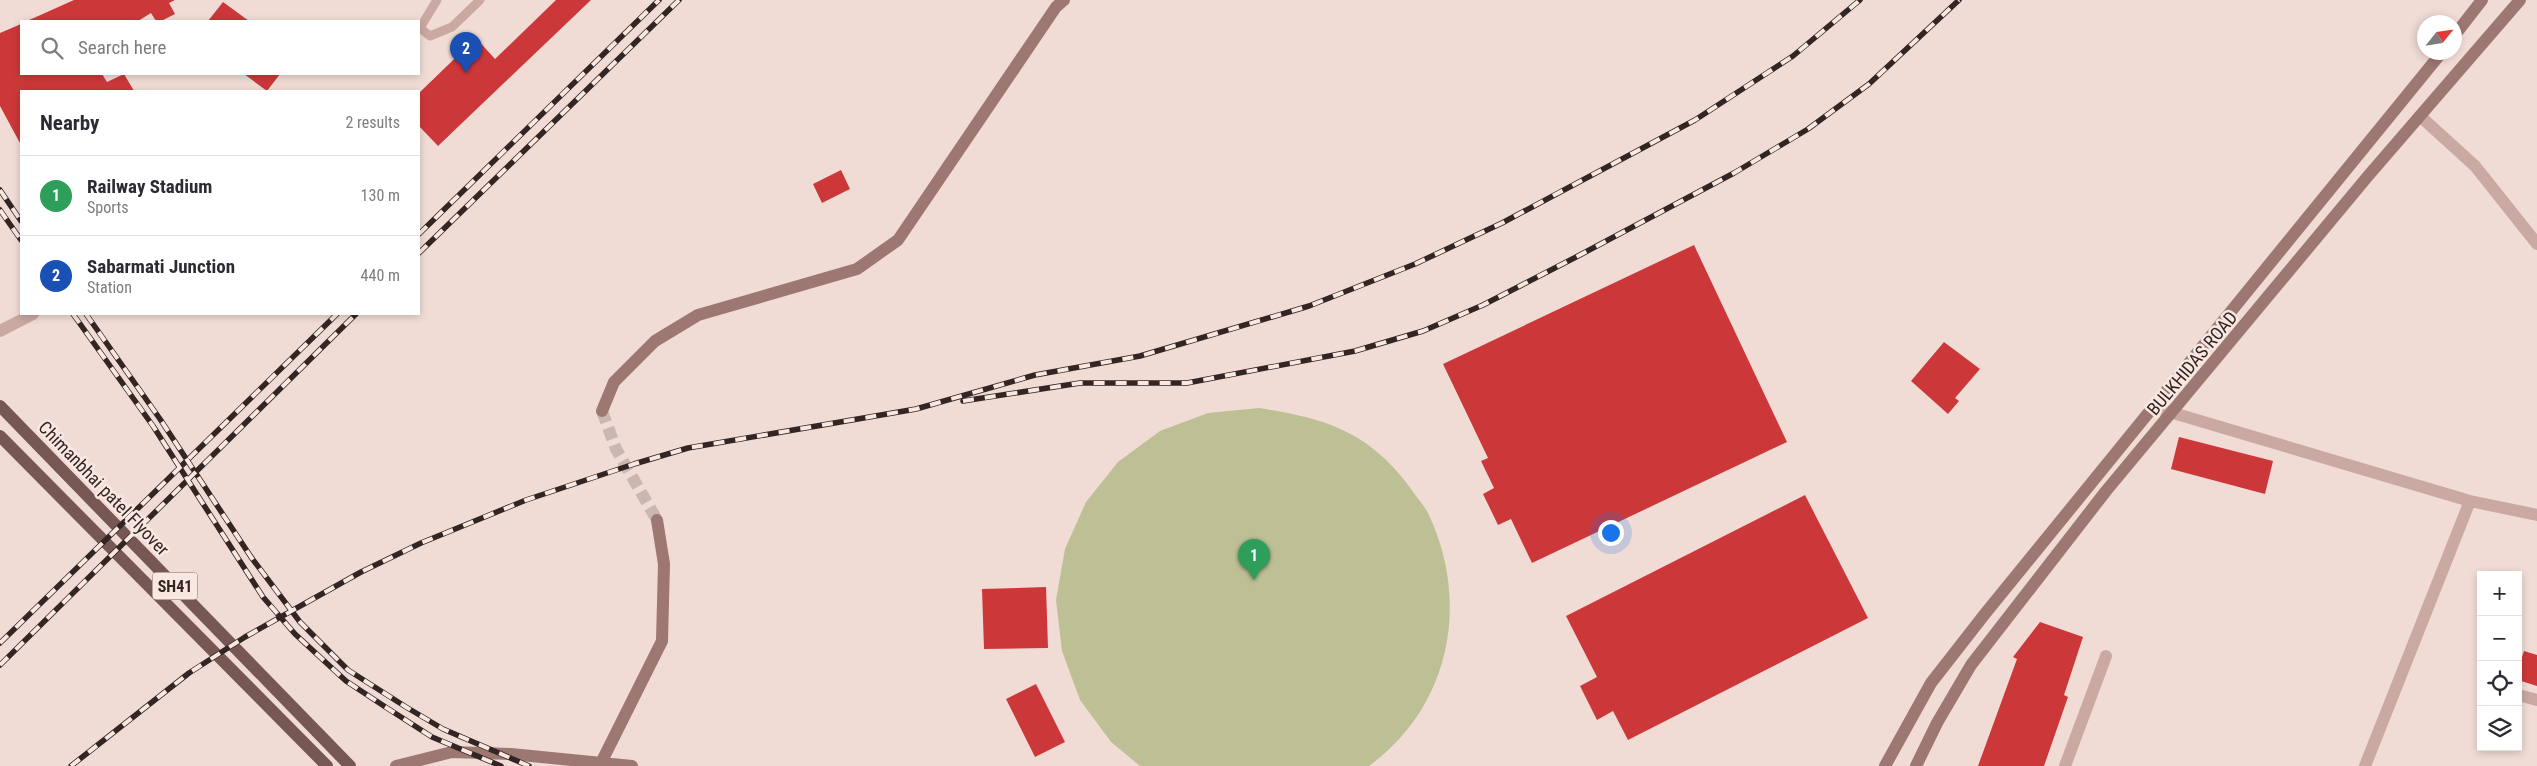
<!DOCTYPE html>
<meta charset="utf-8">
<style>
body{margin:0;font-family:"Roboto Condensed",sans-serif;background:#f7f7f7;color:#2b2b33}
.controls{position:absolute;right:15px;bottom:15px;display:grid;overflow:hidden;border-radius:0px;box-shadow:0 2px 8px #0003}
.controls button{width:45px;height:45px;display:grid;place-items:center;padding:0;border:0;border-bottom:1px solid #e1e1e2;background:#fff;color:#2b2b33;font:25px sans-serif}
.compass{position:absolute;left:2417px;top:15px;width:45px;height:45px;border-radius:50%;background:#fff;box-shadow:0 2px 8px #0003;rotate:60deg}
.you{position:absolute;left:1610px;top:532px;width:18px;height:18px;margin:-12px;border:4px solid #fff;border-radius:50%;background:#1a73e8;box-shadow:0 0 0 8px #1a73e833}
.badge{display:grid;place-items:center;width:32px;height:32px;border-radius:50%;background:#18564a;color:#fff;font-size:16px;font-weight:700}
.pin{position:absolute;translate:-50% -41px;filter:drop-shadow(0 1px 2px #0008)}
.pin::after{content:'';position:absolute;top:26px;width:18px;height:15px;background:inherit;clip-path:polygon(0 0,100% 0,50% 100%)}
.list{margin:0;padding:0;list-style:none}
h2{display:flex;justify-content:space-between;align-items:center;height:65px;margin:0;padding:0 20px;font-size:21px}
h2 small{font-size:16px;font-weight:400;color:#7c7c81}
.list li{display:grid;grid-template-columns:32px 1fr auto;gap:15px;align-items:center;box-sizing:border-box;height:80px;padding:0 20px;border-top:1px solid #e1e1e2}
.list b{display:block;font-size:19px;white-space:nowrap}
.list p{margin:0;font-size:16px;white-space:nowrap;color:#7c7c81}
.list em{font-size:16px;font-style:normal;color:#7c7c81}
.icon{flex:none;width:28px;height:28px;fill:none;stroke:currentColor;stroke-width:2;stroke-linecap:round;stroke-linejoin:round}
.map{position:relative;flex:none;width:2537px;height:766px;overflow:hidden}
.search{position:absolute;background:#fff;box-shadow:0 2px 8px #0003;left:20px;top:20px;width:400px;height:55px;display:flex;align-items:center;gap:12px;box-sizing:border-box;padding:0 18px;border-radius:0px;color:#7c7c81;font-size:19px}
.panel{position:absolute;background:#fff;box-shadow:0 2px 8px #0003;left:20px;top:90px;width:400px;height:225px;border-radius:0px}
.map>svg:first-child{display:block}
.green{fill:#bdc094}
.building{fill:#cc383a}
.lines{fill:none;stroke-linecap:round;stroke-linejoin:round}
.secondary-tunnel{stroke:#cbb7b2;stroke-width:12;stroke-dasharray:12 6;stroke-linecap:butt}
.lane{stroke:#c9a9a1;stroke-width:9}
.street{stroke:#c9a9a1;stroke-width:12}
.secondary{stroke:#9d7772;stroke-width:12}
.primary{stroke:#765754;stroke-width:12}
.rail-casing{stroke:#332524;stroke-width:5.5}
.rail{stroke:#f9e8e1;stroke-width:4;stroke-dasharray:11;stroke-linecap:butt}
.labels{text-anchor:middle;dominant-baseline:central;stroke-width:5;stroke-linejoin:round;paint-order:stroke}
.shield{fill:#f9e8e1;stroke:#6e605d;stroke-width:1}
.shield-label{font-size:16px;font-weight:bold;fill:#332524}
.street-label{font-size:18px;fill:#332524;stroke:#f9e8e1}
</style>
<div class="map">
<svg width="2537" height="766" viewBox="0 0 2537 766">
<rect width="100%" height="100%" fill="#f1dcd5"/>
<path class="green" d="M1259,408C1295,414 1324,419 1356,437C1377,449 1397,469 1411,489C1416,497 1424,505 1428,513C1471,603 1450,707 1369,766H1140L1111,742L1080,700L1062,651L1056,600L1065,549L1086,502L1118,462L1160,431L1208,413Z"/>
<path class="building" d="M74,0H175L169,3L175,14L161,21H156L151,13L138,21H27Z
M556,0H591L438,146L419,126V93L476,38L495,59Z
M223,2L249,21H208Z
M21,24V74H102L107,82L124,74L134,91H21V145L0,106V33Z
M244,74H280L267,91Z
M841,170L850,189L822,203L813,184Z
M1694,245L1787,442L1532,563L1511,519L1498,525L1483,494L1494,488L1481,461L1488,458L1443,364Z
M1944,342L1980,369L1955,398L1959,401L1948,414L1911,381Z
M2179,437L2273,461L2265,494L2171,469Z
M1805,495L1868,618L1628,740L1613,711L1597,720L1580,686L1597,677L1566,616Z
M1046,587L1048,648L984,649L982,589Z
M2040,622L2083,637L2064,695L2068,697L2044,766H1978L2017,659L2013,657Z
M2524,651L2537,655V686L2518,680V669Z
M1036,684L1065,742L1035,757L1006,699Z"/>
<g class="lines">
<path class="secondary-tunnel" d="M602,411L616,449L657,520"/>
<path class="lane" d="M437,0L420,28L430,36L452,27L480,0"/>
<path class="street" d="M2420,116L2475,166L2537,244
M0,331L33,314
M2153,407L2470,501L2537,515
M2518,695L2537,700
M2065,766L2106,656
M2365,766L2470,501"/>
<path class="secondary" d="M2454,36L2482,0
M602,411L614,382L655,341L698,315L857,269L898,240L1056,7L1064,0
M601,763L662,641L664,564L657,520
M396,766L452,752L511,754L632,766
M1885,766L1931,683L1984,615L2442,52
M1916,766L1937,723L1971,665L2106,491L2368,176L2520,0"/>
<path class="primary" d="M0,406L350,766
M0,436L327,766"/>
<defs>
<path id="rail" d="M0,190L21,221
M0,210L21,240
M419,234L659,0
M419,253L679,0
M73,314L153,426L263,597L295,634L346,681L387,708L432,737L501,766
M86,314L160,419L251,557L300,622L348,670L406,707L443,729L529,766
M963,401L1080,383H1187L1355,351L1423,331L1483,305L1578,256L1734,173L1808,129L1869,84L1959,0
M0,643L337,314
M0,665L356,314
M71,766L189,673L245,637L361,572L421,543L526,500L634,464L688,448L916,409L1035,375L1140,356L1309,306L1415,264L1502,223L1695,120L1793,56L1860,0"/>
</defs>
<use href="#rail" class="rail-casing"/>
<use href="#rail" class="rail"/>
</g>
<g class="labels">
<rect class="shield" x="152.5" y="572.5" width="45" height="27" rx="4"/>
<g class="shield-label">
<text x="175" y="586">SH41</text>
</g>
<g class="street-label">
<text transform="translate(2192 363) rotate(-50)">BULKHIDAS ROAD</text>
<text transform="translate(104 488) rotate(46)">Chimanbhai patel Flyover</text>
</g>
</g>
</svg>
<div class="controls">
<button>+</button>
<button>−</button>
<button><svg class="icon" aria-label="locate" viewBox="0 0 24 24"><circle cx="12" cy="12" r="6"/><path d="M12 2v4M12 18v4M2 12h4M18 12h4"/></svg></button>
<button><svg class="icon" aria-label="layers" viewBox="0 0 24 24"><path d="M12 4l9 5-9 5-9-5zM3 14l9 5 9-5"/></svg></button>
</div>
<svg class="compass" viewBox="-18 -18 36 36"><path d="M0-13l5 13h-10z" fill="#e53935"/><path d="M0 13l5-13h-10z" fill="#7c7c81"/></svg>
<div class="you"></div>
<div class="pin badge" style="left:1254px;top:580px;background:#2e9e5b">1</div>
<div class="pin badge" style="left:466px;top:73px;background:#1a4fb4">2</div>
<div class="search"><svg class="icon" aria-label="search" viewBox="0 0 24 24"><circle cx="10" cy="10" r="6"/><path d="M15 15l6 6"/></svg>Search here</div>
<section class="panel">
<h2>Nearby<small>2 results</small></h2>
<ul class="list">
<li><span class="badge" style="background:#2e9e5b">1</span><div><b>Railway Stadium</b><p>Sports</p></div><em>130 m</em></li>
<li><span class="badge" style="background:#1a4fb4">2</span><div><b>Sabarmati Junction</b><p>Station</p></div><em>440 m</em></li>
</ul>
</section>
</div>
